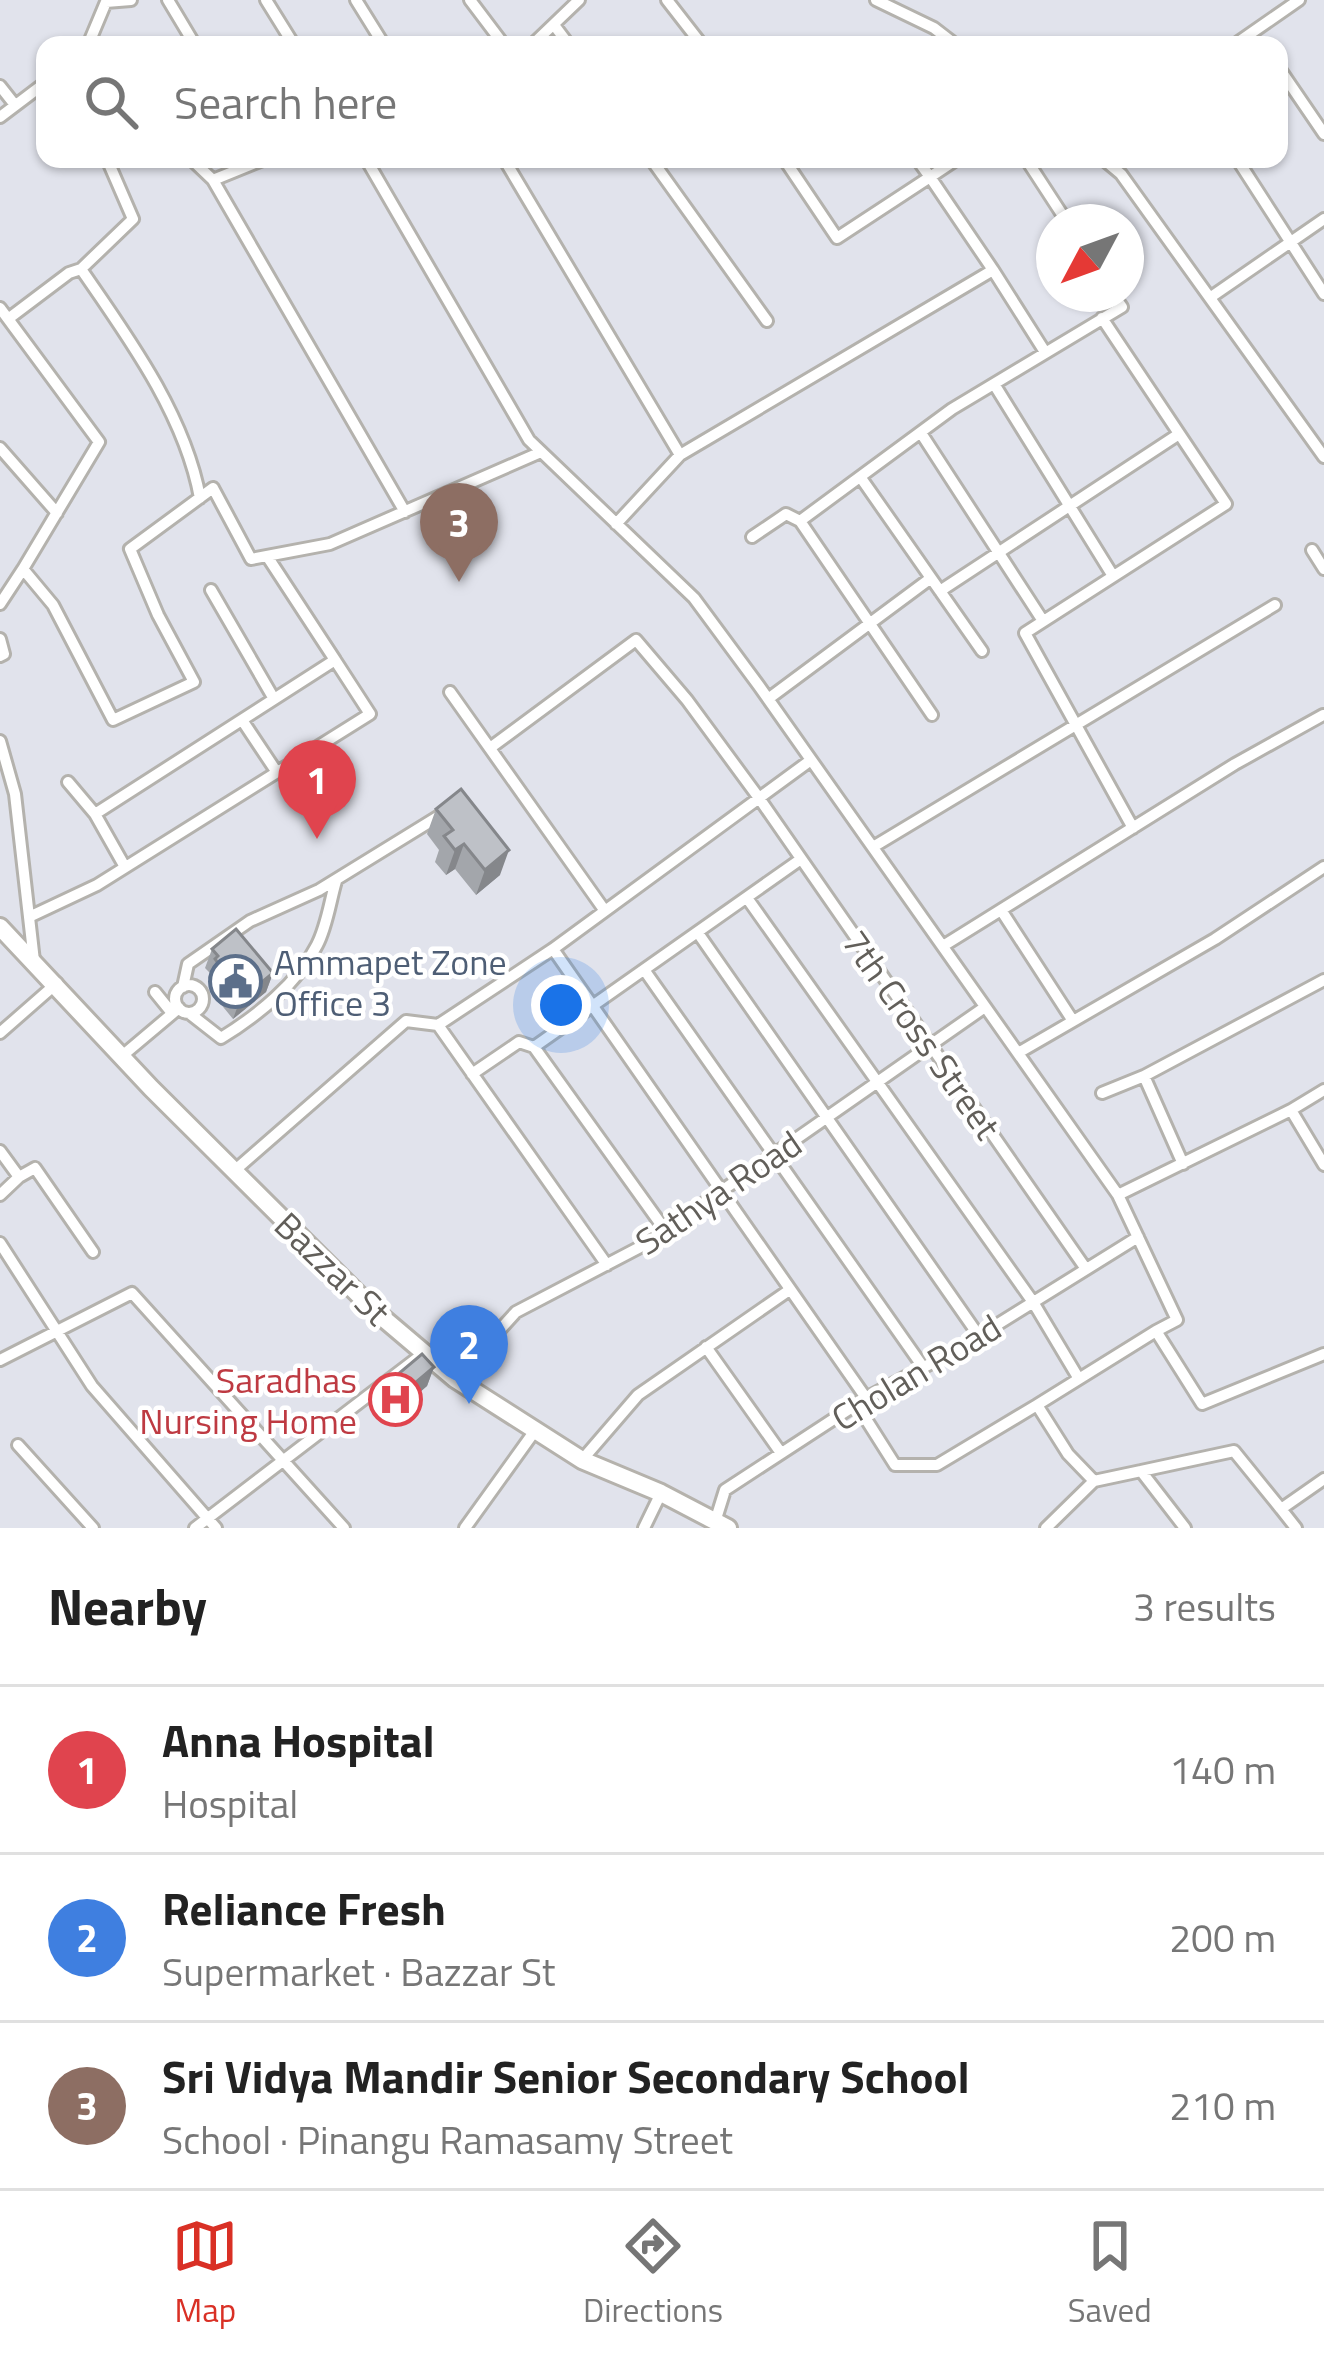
<!DOCTYPE html>
<meta charset="utf-8">
<style>
body{margin:0;font-family:"Titillium Web",sans-serif;background:#f2f2f2;color:#222}
.compass{position:absolute;left:1036px;top:204px;width:108px;height:108px;border-radius:50%;background:#fff;box-shadow:0 3px 9px #0004;rotate:229deg}
.you{position:absolute;left:561px;top:1005px;width:42px;height:42px;margin:-30px;border:9px solid #fff;border-radius:50%;background:#1a73e8;box-shadow:0 0 0 18px #1a73e833}
.badge{display:grid;place-items:center;width:78px;height:78px;border-radius:50%;background:#d93025;color:#fff;font-size:39px;font-weight:700}
.pin{position:absolute;translate:-50% -99px;filter:drop-shadow(0 3px 6px #0008)}
.pin::after{content:'';position:absolute;top:63px;width:42px;height:36px;background:inherit;clip-path:polygon(0 0,100% 0,50% 100%)}
.list{margin:0;padding:0;list-style:none}
h2{display:flex;justify-content:space-between;align-items:center;height:156px;margin:0;padding:0 48px;font-size:51px}
h2 small{font-size:39px;font-weight:400;color:#767676}
.list li{display:grid;grid-template-columns:78px 1fr auto;gap:36px;align-items:center;box-sizing:border-box;height:168px;padding:0 48px;border-top:3px solid #e0e0e0}
.list b{display:block;font-size:45px;white-space:nowrap}
.list p{margin:0;font-size:39px;white-space:nowrap;color:#767676}
.list em{font-size:39px;font-style:normal;color:#767676}
.icon{flex:none;width:66px;height:66px;fill:none;stroke:currentColor;stroke-width:2;stroke-linecap:round;stroke-linejoin:round}
.map{position:relative;flex:none;width:1324px;height:1528px;overflow:hidden}
.search{position:absolute;background:#fff;box-shadow:0 3px 9px #0004;left:36px;right:36px;top:36px;height:132px;display:flex;align-items:center;gap:30px;box-sizing:border-box;padding:0 42px;border-radius:24px;color:#767676;font-size:45px}
.sheet{height:660px;background:#fff}
nav{display:flex;justify-content:space-around;align-items:center;box-sizing:border-box;height:168px;border-top:3px solid #e0e0e0;background:#fff;font-size:33px;color:#767676}
nav a{display:grid;justify-items:center;gap:6px}
nav .on{color:#d93025}
.map>svg:first-child{display:block}
.lines{fill:none;stroke-linecap:round;stroke-linejoin:round}
.minor-casing{stroke:#b4b2ad;stroke-width:16}
.secondary-casing{stroke:#b5b2ac;stroke-width:22}
.minor{stroke:#fff;stroke-width:10}
.secondary{stroke:#fff;stroke-width:16}
.wall{fill:#a3a6ab}
.shaded-wall{fill:#85878b}
.building{fill:#bec1c7;stroke:#85878b;stroke-width:3}
.labels{text-anchor:middle;dominant-baseline:central;stroke-width:9;stroke-linejoin:round;paint-order:stroke}
.service-label{font-size:36px;fill:#4e5e75;stroke:#fff;text-anchor:start}
.street-label{font-size:36px;fill:#625f5a;stroke:#fff}
.health-label{font-size:36px;fill:#be3a42;stroke:#fff;text-anchor:end}
</style>
<div class="map">
<svg width="1324" height="1528" viewBox="0 0 1324 1528">
<rect width="100%" height="100%" fill="#e1e3ec"/>
<g class="lines">
<defs>
<path id="minor" d="M168,0L195,45
M266,0L294,45
M356,0L384,45
M470,0L504,45
M667,0L702,45
M876,0L934,28L956,45
M554,25L569,45
M129,44L130,45
M88,45L106,2L131,0
M532,45L579,0
M1234,45L1299,0
M1279,68L1324,134
M0,86L15,105
M0,117L45,83
M191,159L213,180
M265,159L213,180L405,512
M366,159L529,440L694,598L759,686L1118,1195L1177,1320L1156,1331
M504,159L680,455
M651,159L767,321
M784,159L837,238L930,177L993,270
M917,159L930,177L957,159
M1026,159L1067,222
M1103,159L1121,174L1324,457
M1237,159L1324,294
M81,269C128,337 185,415 200,498
M1211,297L1324,219
M0,308L99,442L23,569
M1102,318L1226,504L1025,633L1133,828
M8,319L69,273L81,269L133,219L107,159
M994,384L1113,576
M921,433L1043,621
M0,448L57,513
M861,478L982,651
M616,524L680,455L993,270L1045,352
M752,537L786,514L800,521
M1312,550L1324,569
M267,556L335,660
M211,590L274,699
M940,591L1179,434
M0,604L23,569L53,605L113,720L194,682L158,615L130,549L213,488L251,559L330,544L541,452
M0,639L4,654L0,656
M450,692L605,911
M768,699L931,578
M932,715L800,521L952,409L1122,307L1113,294
M242,720L276,771
M0,741L15,794L34,961
M490,748L636,640L687,700L759,798L1086,1269
M68,782L95,814
M873,847L1275,605
M747,898L1033,1302L1079,1379
M1001,910L1073,1021
M29,917L97,885L370,714L335,660L95,814L125,867
M698,933L979,1336
M943,946L1235,764L1323,715
M553,949L866,1398
M307,962L333,965
M645,971L923,1367
M175 999a14 14 0 1 1 28 0a14 14 0 1 1-28 0Z
M183,987L188,964L250,921L319,890L444,813
M155,992L172,1013
M189,1013L221,1038C257,1016 298,983 317,945C327,926 330,901 336,881
M438,1025L607,1265
M0,1033L57,983
M534,1047L665,1230
M1018,1053L1215,939L1324,867
M122,1056L179,1008
M472,1074L519,1042L534,1047L801,859
M1144,1076L1183,1164
M1324,1090L1291,1110L1324,1165
M1102,1093L1144,1076L1324,980
M0,1151L19,1177L0,1195
M233,1172L406,1021L438,1025L553,949L811,760
M19,1177L35,1168L93,1252
M1118,1195L1291,1110
M0,1243L92,1386L216,1528
M706,1347L781,1453
M0,1360L132,1293L344,1528
M455,1379L516,1312L644,1245L985,1007
M857,1405L895,1465H937L1037,1405
M18,1445L93,1528
M582,1460L638,1395L788,1291
M1141,1471L1234,1451L1281,1509
M1094,1481L1141,1471L1185,1528
M715,1522L725,1490L866,1398L958,1349L1138,1237
M195,1528L424,1353
M465,1528L534,1432
M644,1528L661,1493
M1046,1528L1094,1481L1068,1454L1037,1405L1156,1331L1202,1404L1324,1354
M1296,1528L1281,1509L1324,1479"/>
<path id="secondary" d="M0,927L151,1088L376,1312L455,1379L582,1460L661,1493L728,1528"/>
</defs>
<use href="#minor" class="minor-casing"/>
<use href="#secondary" class="secondary-casing"/>
<use href="#minor" class="minor"/>
<use href="#secondary" class="secondary"/>
</g>
<path class="wall" d="M436,809L500,875L476,895L455,869L446,875L435,862L439,850L427,834Z
M212,949L273,973L266,992L233,1019L215,997L220,986L216,988L208,978L210,973L205,968Z
M434,1367L427,1386L383,1424L371,1410L378,1391Z"/>
<path class="shaded-wall" d="M464,844L455,869L446,875L455,850Z
M509,850L500,875L476,895L485,870Z
M273,973L266,992L233,1019L240,1000Z
M434,1367L427,1386L383,1424L389,1405Z"/>
<path class="building" d="M461,789L509,850L485,870L464,844L455,850L444,836L453,830L436,809Z
M236,929L273,973L240,1000L222,979L231,971L227,967L223,970L215,959L218,956L212,949Z
M422,1354L434,1367L389,1405L378,1391Z"/>
<defs>
<symbol id="civic-ring" viewBox="-11 -11 22 22"><circle r="9.5" fill="#fff" stroke="#5c6f8a" stroke-width="1.5"/><path d="M-.6-6.5H3V-4.5H.6V-3L4-1V1h2V6H-6V1h2V-1L-.6-3ZM-1.2 2.5V6h2.4V2.5Z" fill="#5c6f8a"/></symbol>
<symbol id="hospital-ring" viewBox="-11 -11 22 22"><circle r="9.5" fill="#fff" stroke="#e0444e" stroke-width="1.5"/><path d="M-5-5h3v3.5h4V-5h3V5h-3V1.5h-4V5h-3Z" fill="#e0444e"/></symbol>
</defs>
<g fill-rule="evenodd">
<use href="#civic-ring" x="206" y="952" width="59" height="59"/>
<use href="#hospital-ring" x="366" y="1370" width="59" height="59"/>
</g>
<g class="labels">
<g class="service-label">
<text x="274" y="961">Ammapet Zone<tspan x="274" dy="41">Office 3</tspan></text>
</g>
<g class="street-label">
<text transform="translate(922 1034) rotate(55)">7th Cross Street</text>
<text transform="translate(718 1192) rotate(-34)">Sathya Road</text>
<text transform="translate(333 1268) rotate(44)">Bazzar St</text>
<text transform="translate(916 1372) rotate(-31)">Cholan Road</text>
</g>
<g class="health-label">
<text x="357" y="1379">Saradhas<tspan x="357" dy="41">Nursing Home</tspan></text>
</g>
</g>
</svg>
<svg class="compass" viewBox="-18 -18 36 36"><path d="M0-13l5 13h-10z" fill="#e53935"/><path d="M0 13l5-13h-10z" fill="#767676"/></svg>
<div class="you"></div>
<div class="pin badge" style="left:317px;top:839px;background:#e0444e">1</div>
<div class="pin badge" style="left:469px;top:1404px;background:#3f7fe0">2</div>
<div class="pin badge" style="left:459px;top:582px;background:#8d6e63">3</div>
<div class="search"><svg class="icon" aria-label="search" viewBox="0 0 24 24"><circle cx="10" cy="10" r="6"/><path d="M15 15l6 6"/></svg>Search here</div>
</div>
<section class="sheet">
<h2>Nearby<small>3 results</small></h2>
<ul class="list">
<li><span class="badge" style="background:#e0444e">1</span><div><b>Anna Hospital</b><p>Hospital</p></div><em>140 m</em></li>
<li><span class="badge" style="background:#3f7fe0">2</span><div><b>Reliance Fresh</b><p>Supermarket · Bazzar St</p></div><em>200 m</em></li>
<li><span class="badge" style="background:#8d6e63">3</span><div><b>Sri Vidya Mandir Senior Secondary School</b><p>School · Pinangu Ramasamy Street</p></div><em>210 m</em></li>
</ul>
</section>
<nav>
<a class="on"><svg class="icon" aria-label="map" viewBox="0 0 24 24"><path d="M3 6l6-2 6 2 6-2v14l-6 2-6-2-6 2zM9 4v14M15 6v14"/></svg>Map</a>
<a><svg class="icon" aria-label="directions" viewBox="0 0 24 24"><path d="M12 3l9 9-9 9-9-9zM9 14v-3h6M13 9l2 2-2 2"/></svg>Directions</a>
<a><svg class="icon" aria-label="saved" viewBox="0 0 24 24"><path d="M7 4h10v16l-5-4-5 4z"/></svg>Saved</a>
</nav>
